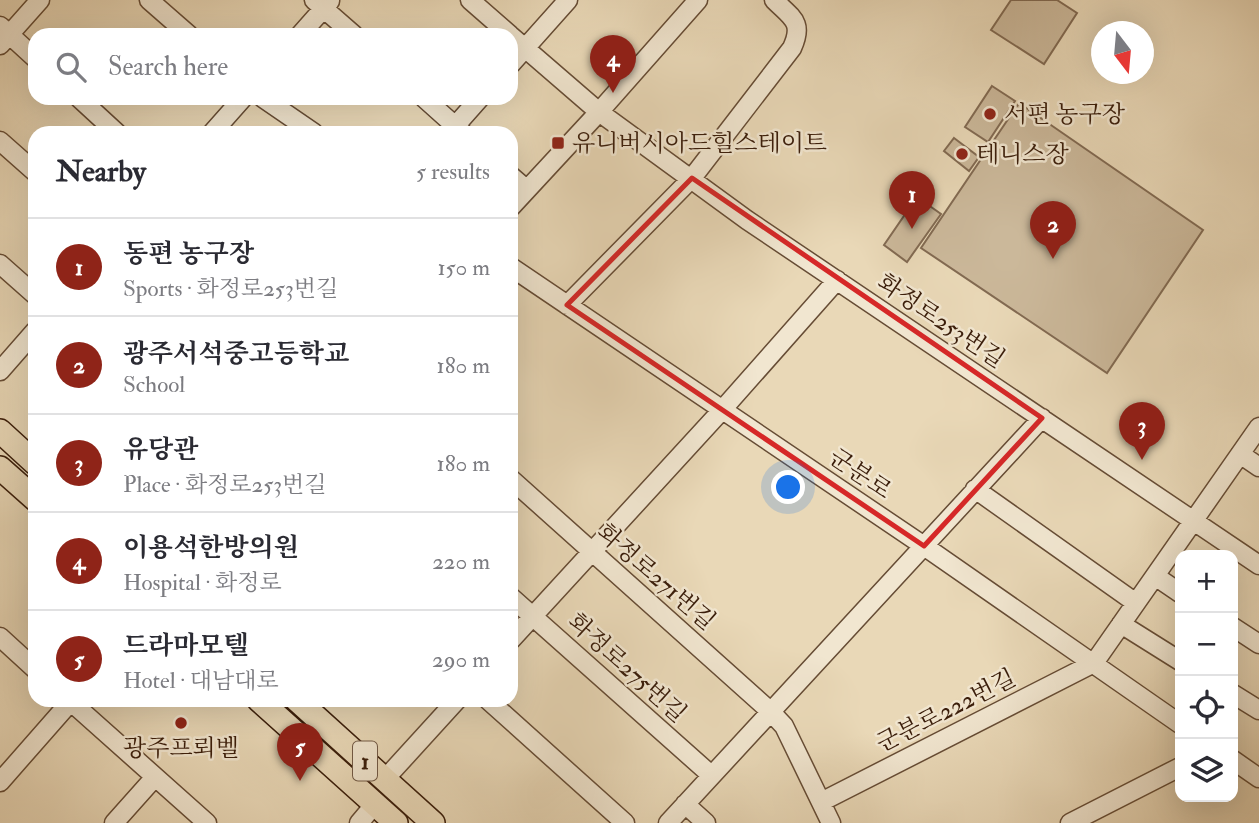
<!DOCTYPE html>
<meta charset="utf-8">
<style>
body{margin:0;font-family:"IM FELL Double Pica","Noto Serif KR",serif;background:#f2f2f3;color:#2b2b33}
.controls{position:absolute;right:21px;bottom:21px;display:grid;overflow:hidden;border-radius:14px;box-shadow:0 7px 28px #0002}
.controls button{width:63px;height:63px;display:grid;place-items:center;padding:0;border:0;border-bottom:2px solid #e1e1e2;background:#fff;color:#2b2b33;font:35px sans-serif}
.compass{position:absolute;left:1091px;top:21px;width:63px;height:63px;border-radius:50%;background:#fff;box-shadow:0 7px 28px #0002;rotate:164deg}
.you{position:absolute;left:789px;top:488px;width:24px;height:24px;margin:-18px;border:5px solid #fff;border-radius:50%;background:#1a73e8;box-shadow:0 0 0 10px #1a73e833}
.badge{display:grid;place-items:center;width:46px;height:46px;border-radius:50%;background:#8f2418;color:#fff;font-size:23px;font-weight:700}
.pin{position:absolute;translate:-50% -58px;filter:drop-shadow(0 2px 4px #0008)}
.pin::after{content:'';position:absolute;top:37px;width:24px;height:21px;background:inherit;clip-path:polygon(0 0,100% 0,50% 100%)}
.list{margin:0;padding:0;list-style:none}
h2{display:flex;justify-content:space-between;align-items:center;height:91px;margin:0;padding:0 28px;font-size:30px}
h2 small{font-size:23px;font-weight:400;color:#7c7c81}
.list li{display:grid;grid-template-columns:46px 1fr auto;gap:21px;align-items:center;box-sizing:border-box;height:98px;padding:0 28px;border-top:2px solid #e1e1e2}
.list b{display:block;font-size:26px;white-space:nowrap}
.list p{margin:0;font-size:23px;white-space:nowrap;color:#7c7c81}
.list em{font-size:23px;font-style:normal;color:#7c7c81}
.icon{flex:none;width:38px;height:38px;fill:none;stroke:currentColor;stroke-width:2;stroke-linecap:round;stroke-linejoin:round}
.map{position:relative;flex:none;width:1259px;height:823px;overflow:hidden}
.search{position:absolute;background:#fff;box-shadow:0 7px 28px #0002;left:28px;top:28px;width:490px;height:77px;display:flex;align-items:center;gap:18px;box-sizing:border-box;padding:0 24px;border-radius:21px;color:#7c7c81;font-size:26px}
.panel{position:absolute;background:#fff;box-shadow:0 7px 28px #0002;left:28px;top:126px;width:490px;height:581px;border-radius:21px}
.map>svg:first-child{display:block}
.green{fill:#cbb89a;stroke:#826a52;stroke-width:2}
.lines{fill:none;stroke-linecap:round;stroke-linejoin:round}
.minor-casing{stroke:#664c35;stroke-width:21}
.major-casing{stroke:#3a1d0a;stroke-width:26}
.minor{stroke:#f1e6d0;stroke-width:18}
.major{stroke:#e9d8b7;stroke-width:23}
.marked{fill:none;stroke:#d62828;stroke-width:5;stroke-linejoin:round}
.poi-dot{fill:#8f2418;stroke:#f1e6d0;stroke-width:2.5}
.labels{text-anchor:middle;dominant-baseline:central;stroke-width:5;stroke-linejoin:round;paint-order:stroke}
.shield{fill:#f1e6d0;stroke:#715945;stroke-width:2}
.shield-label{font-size:23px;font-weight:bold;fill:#3a1d0a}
.poi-label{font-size:24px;fill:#3a1d0a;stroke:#f1e6d0;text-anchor:start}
.street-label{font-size:24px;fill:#3a1d0a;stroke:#f1e6d0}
</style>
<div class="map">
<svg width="1259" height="823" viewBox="0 0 1259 823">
<rect width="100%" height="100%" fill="#e9d8b7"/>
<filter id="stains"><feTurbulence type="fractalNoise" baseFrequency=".00286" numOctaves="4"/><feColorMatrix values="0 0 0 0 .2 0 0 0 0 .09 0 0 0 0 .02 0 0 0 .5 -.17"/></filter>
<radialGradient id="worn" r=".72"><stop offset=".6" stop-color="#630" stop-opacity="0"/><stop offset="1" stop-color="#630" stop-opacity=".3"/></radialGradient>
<path class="green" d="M1011,0H1057L1077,13L1044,64L991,30Z
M992,86L1015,101L988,142L965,127Z
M1019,103L1203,230L1107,373L921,248Z
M954,138L979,157L969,171L944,151Z
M917,197L941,214L907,262L884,245Z"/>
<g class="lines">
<defs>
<path id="minor" d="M149,0L189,35
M314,0L354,35
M470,0L510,35
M0,26L35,58
M300,35L330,1
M511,36L599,112L747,220L1259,565
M0,45L40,0
M511,64L568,0
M79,98L117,133
M263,98L314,133
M424,98L463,133
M212,133L243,98
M449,133L480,98
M0,141L35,172
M511,176L526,189
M511,207L599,112L698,0
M0,264L35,295
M511,267L924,546L1180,724
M567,305L692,178L792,48C804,22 792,18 774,0
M0,371L35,331
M1240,454L1259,467
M511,479L770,711L784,726L831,823
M975,489L1136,603
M1155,576L1180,593
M511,597L711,775
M1121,624L1180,661
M1233,627L1259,644
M0,637L35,669
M511,640L722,410L837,280
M1233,694L1259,710
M69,700L207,823
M488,700L625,823
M1233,760L1259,778
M385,779L457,700
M0,782L72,700
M821,802L1094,663L1259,427
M685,804L706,823
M114,823L155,777
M359,823L375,804
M668,823L1042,418
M1070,823L1180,767"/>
<path id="major" d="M0,431L35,463
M0,468L35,499
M259,700L396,823
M297,700L433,823"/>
</defs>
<use href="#minor" class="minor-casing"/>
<use href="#major" class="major-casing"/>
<use href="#minor" class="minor"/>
<use href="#major" class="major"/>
</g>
<path class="marked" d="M692,178L1042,418L924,546L567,305Z"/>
<g class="poi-dot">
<circle cx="990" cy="114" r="7"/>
<rect x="551" y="136" width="14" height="14" rx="3.5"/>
<circle cx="962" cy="154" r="7"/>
<circle cx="181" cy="723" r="7"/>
</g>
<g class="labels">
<rect class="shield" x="353" y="741.5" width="24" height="39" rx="5"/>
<g class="shield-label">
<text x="365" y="761">1</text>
</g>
<g class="poi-label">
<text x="1004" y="114">서편 농구장</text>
<text x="572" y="143">유니버시아드힐스테이트</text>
<text x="976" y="154">테니스장</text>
<text x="181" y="748" text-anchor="middle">광주프뢰벨</text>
</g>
<g class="street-label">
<text transform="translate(941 321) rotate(34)">화정로253번길</text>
<text transform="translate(860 474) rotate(34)">군분로</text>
<text transform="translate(656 577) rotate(41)">화정로271번길</text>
<text transform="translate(627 668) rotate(42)">화정로275번길</text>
<text transform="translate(946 711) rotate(-27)">군분로222번길</text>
</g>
</g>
<rect width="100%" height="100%" filter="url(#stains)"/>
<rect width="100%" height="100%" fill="url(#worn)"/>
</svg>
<div class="controls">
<button>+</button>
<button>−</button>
<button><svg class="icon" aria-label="locate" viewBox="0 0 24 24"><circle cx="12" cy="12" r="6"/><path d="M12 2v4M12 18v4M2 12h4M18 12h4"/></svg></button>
<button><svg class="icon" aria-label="layers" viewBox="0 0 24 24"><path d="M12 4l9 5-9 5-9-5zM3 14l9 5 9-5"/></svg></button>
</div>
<svg class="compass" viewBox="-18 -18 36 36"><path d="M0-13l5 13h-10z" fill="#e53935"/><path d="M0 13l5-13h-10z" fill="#7c7c81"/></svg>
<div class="you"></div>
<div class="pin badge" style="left:912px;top:229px">1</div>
<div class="pin badge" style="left:1053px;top:259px">2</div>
<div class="pin badge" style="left:1142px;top:460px">3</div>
<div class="pin badge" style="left:613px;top:93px">4</div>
<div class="pin badge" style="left:300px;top:781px">5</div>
<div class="search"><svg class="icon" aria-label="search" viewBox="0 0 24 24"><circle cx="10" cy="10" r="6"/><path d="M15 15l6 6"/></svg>Search here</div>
<section class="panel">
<h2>Nearby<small>5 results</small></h2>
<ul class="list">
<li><span class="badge">1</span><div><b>동편 농구장</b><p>Sports · 화정로253번길</p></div><em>150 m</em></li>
<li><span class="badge">2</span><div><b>광주서석중고등학교</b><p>School</p></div><em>180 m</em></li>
<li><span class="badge">3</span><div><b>유당관</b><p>Place · 화정로253번길</p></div><em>180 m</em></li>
<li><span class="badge">4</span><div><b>이용석한방의원</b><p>Hospital · 화정로</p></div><em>220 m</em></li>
<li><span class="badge">5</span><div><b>드라마모텔</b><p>Hotel · 대남대로</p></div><em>290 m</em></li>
</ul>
</section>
</div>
